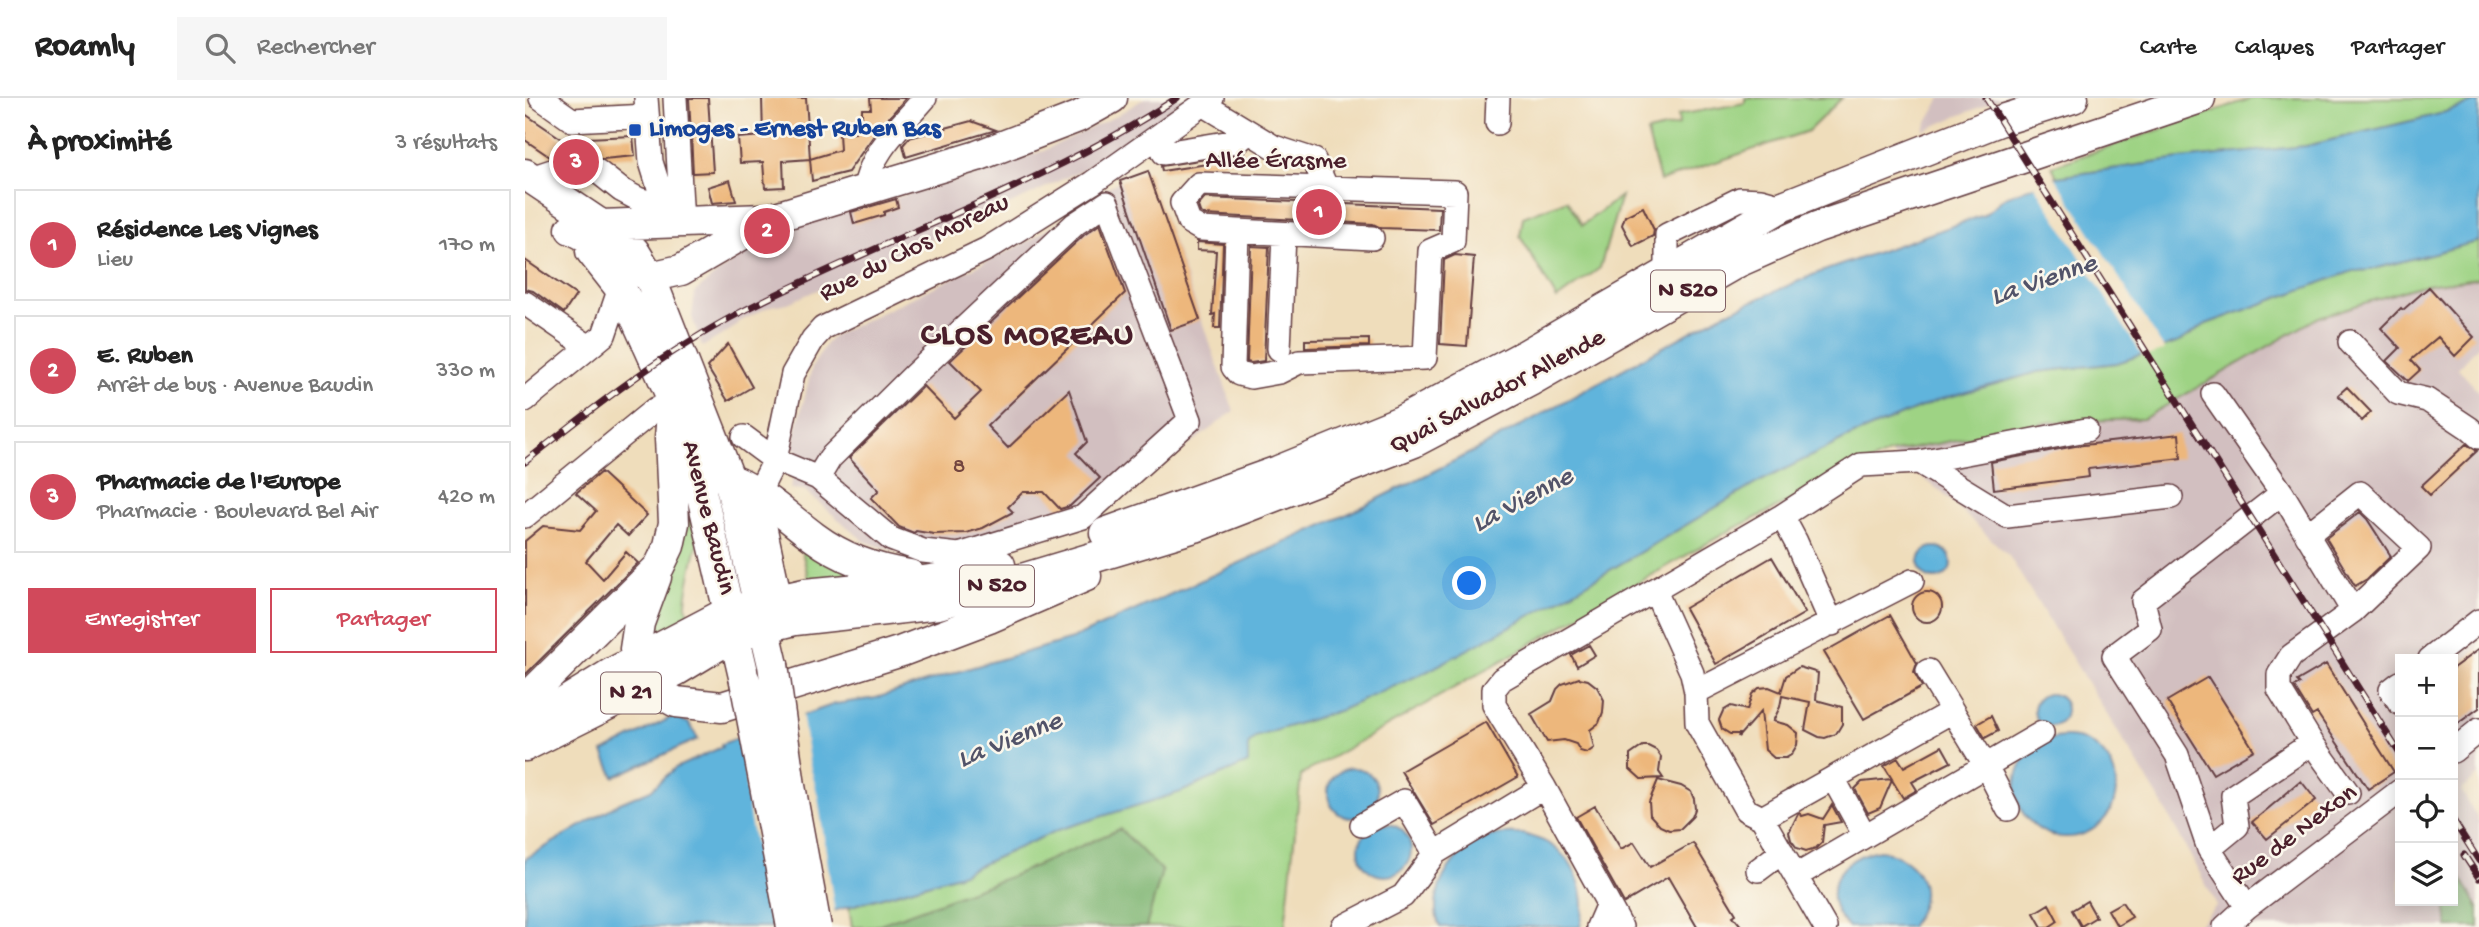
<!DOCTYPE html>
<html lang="fr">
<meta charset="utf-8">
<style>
body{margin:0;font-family:"Gochi Hand",sans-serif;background:#f6f6f6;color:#222}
.controls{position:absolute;right:21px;bottom:21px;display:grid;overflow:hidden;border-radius:0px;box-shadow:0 4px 18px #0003}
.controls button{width:63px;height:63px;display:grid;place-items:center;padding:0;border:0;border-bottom:2px solid #e0e0e0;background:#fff;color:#222;font:35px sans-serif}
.you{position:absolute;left:945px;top:486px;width:24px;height:24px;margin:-18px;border:5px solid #fff;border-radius:50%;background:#1a73e8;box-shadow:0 0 0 10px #1a73e833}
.badge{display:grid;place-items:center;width:46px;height:46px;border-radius:50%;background:#d1495b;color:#fff;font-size:23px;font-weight:700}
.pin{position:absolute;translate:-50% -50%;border:4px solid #fff;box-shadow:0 2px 7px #0006}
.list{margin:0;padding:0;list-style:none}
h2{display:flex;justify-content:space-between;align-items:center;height:91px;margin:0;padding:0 28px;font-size:30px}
h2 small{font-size:23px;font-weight:400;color:#767676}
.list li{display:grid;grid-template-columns:46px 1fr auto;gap:21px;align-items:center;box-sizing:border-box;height:112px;margin:0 14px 14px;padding:0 14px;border:2px solid #e0e0e0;border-radius:0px}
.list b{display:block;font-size:26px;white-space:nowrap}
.list p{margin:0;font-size:23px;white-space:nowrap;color:#767676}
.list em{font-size:23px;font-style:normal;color:#767676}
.actions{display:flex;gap:14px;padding:21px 28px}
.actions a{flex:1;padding:16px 0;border:2px solid #d1495b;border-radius:0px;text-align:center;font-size:24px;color:#d1495b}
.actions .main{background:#d1495b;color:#fff}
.icon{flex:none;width:38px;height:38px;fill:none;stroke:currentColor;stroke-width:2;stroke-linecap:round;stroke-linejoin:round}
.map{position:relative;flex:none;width:1954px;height:829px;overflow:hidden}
header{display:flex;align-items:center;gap:42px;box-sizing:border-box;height:98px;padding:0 35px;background:#fff;border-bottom:2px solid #e0e0e0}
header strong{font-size:33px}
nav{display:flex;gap:38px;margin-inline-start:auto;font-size:24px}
.search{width:490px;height:63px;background:#f6f6f6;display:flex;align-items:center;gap:18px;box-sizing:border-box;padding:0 24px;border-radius:0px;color:#767676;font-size:26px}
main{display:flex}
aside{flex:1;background:#fff}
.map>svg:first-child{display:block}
.industrial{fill:#d2bfc0;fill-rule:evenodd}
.green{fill:#9ed384;stroke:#747958;stroke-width:2}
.forest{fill:#7eb572;stroke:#646a4e;stroke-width:2}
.water{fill:#61b4dc;stroke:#566a84;stroke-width:2}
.pier{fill:#efddbb}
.building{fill:#edb77c}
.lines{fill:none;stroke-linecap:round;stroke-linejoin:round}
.minor-casing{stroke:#633c41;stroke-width:26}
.major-casing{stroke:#633c41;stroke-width:33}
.minor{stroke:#fff;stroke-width:23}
.major{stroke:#fff;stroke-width:30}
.rail-casing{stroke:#4a1f2b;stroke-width:7}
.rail{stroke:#fbf7ec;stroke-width:4.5;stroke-dasharray:13;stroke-linecap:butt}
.major-bridge-casing{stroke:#633c41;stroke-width:33;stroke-linecap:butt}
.major-bridge{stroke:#fff;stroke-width:30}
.transit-dot{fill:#1a4fb4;stroke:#fbf7ec;stroke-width:2.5}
.labels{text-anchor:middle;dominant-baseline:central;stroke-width:5;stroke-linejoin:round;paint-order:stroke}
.number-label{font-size:23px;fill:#73453f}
.shield{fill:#fbf7ec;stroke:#7f6065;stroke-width:2}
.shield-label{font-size:24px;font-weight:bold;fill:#4a1f2b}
.transit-label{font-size:26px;font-weight:bold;fill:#164399;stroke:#fbf7ec;text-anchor:start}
.street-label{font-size:26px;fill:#4a1f2b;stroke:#fbf7ec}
.water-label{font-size:28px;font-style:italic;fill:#525369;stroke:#fbf7ec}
.district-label{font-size:33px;font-weight:bold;letter-spacing:2px;fill:#4a1f2b;stroke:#fbf7ec}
</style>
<header>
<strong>Roamly</strong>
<div class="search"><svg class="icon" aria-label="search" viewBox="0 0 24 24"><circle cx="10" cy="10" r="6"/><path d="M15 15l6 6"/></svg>Rechercher</div>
<nav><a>Carte</a><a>Calques</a><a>Partager</a></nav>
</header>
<main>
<aside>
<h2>À proximité<small>3 résultats</small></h2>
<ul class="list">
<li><span class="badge">1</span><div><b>Résidence Les Vignes</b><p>Lieu</p></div><em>170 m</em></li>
<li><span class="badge">2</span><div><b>E. Ruben</b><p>Arrêt de bus · Avenue Baudin</p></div><em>330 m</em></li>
<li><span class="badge">3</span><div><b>Pharmacie de l'Europe</b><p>Pharmacie · Boulevard Bel Air</p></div><em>420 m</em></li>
</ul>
<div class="actions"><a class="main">Enregistrer</a><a>Partager</a></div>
</aside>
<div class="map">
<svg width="1954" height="829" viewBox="0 0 1954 829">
<rect width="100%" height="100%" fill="#fbf7ec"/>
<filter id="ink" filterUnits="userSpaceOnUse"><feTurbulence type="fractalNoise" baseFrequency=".0143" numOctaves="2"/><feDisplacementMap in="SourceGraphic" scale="14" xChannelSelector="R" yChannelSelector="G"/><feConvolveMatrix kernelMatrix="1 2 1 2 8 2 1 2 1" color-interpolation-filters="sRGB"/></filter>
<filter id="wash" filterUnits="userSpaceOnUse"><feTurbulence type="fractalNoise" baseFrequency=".00686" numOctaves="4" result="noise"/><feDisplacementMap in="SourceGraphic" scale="28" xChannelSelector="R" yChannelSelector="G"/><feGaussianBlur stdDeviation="1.57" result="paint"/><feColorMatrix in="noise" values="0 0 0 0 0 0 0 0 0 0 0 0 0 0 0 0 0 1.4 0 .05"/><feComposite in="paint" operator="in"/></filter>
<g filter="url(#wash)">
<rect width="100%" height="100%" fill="#efddbb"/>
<path class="industrial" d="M620,0H668L565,68L501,99L263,205L246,208L214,224L207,231L177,249L167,219L170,194L200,169L232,147L268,129L457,75L520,52L591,18Z
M1416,0H1477L1397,33Z
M623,73L709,313L562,424L416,464H391V461L339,443L279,392L265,391L272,365L273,353L267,350L287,269L303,243L312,236L504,143L555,110L553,104L595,83Z
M1954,180V247L1933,270L1954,294V677L1936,692L1954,723V829H1672L1692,807L1638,707L1484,458L1414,392L1364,355L1525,324L1618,321L1794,219L1894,188ZM1875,561H1928V803H1875Z"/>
<path class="green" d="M1220,0H1317L1283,33L1135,83L1122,34L1154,27L1153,17L1220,5Z
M1728,0H1954V3L1911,17L1781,48L1655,61L1532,79L1527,68Z
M1096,98L1075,170L1032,201L995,138L998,119L1042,102L1057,127Z
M1954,143V180L1894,188L1794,219L1618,321L1525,324L1364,355L1206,432L776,677L760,829H327L324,809L433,777L723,646L730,639L816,612L1036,501L1232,385L1322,340L1413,302L1513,274L1592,265L1654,244L1681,226L1828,173L1845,172Z
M155,368L173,447C170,450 160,502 161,508C162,511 164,515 166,518L118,546Z
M265,433L352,480L285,487L277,453L267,447Z"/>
<path class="forest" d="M595,731L637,773L621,829H347L487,778Z
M1928,765L1954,811V829H1923L1920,803H1928Z"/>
<path class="water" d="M1954,3V143L1845,172L1828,173L1681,226L1654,244L1592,265L1513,274L1413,302L1322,340L1232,385L1036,501L903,573L816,612L730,639L723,647V665L656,694L533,732L433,777L254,829H0V761L95,705L126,692L150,670L197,649L196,646L310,606L351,600L445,570L547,541L829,413L957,349L1196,217L1290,176L1459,117L1480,99L1532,79L1655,61L1781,48L1911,17Z
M1394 465a16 16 0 1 1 32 0a16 16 0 1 1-32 0Z
M1509 612a16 16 0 1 1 32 0a16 16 0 1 1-32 0Z
M147,619L164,625L173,641L89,679L78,654Z
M1491 689a50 50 0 1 1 100 0a50 50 0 1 1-100 0Z
M803 695a25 25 0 1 1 50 0a25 25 0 1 1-50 0Z
M834 752a26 26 0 1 1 52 0a26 26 0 1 1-52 0Z
M998,736C1006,739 1017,741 1024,746C1052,763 1064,799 1055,829H915C899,793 933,743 970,737C979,735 989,736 998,736Z
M1355,752C1397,762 1411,793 1385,829H1323C1290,797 1315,757 1355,752Z"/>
<path class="pier" d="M1529,77L1640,252L1618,259L1508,84Z
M277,614L284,663L293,699L310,816L267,829H249L225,723L215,636Z"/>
<g id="blocks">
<path class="building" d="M164,0H183L188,74L168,75Z
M237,0H281L285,61L258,63L259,89L240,90L238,64L215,65L213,40L238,38Z
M345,0H381L352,33L323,74L287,83L285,61L315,52L314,35H330L329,22H337V11H346Z
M0,16L37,41L108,38L110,58L78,61L25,59L0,42Z
M446,23L471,32L381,59L378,47L384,40Z
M720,55L721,60L637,73L636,68Z
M623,73L675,222L646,232L595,83Z
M205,82L211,103L187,105L183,89Z
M680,100L915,110L914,132L856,130L848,126L680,117L675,114L673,108Z
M371,101L373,109L359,114V117L329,126L326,114Z
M1118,109L1129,132L1128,138L1108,148L1097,127L1100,118Z
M575,126L600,195L462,328L483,350L544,292L562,344L551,355L575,380L545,408L535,411L519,394H498L483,409L488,414L458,430L441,435L409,436L391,433L389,435L374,429L346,400L354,392L324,360L398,288L429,320L456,294L425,263L559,137Z
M672,144L698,146L695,230H689L690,216L687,217L691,153L672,152Z
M726,148L744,149L739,263L726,265L722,264Z
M930,157L949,159L942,248L915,246L919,162Z
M0,162L51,197L39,215L8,193L0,191Z
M1904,189L1949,239L1930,258L1913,239L1886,262L1895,272L1883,283L1862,263L1875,250L1856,230L1876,210L1878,212Z
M844,241V248L780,250V242Z
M203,246L227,289L203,303L182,269Z
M1822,289L1846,314L1837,323L1813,297Z
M1654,336L1656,360L1563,371L1564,379L1469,391L1466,364L1550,348Z
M1941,346L1952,353L1905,397L1896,388Z
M76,374L122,417L103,438L91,427L61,463L78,481L101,454L113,465L0,577V443L18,428L55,432L71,413L51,395Z
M1835,414L1842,421L1866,458L1842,481L1830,488L1801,440Z
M1247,459L1280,515L1191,566L1160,510Z
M1387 509a15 15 0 1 1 30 0a15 15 0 1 1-30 0Z
M1365,517L1392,565L1389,574L1397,589L1339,621L1299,554Z
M1064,547L1070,557L1052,568L1046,557Z
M1954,551V610L1928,629V570Z
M1801,566L1869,674L1843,691L1792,615L1787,618L1769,589L1775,586L1772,583Z
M1274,569L1293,575L1291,602L1317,609V626L1311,636L1300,640L1294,639L1280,632L1285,604L1257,598L1255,609L1248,623L1263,627L1273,635L1272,647L1266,657L1261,660H1249L1240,652L1236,613L1213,639L1214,636H1205L1197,631L1194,622L1198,613L1206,608L1222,612L1227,596L1234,590L1244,589L1256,594L1261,578Z
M1683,579L1729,652L1688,676L1642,603Z
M1054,580L1063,582L1072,589L1079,602L1078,614L1074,625L1065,632L1069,650L1062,655L1055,653L1051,646L1039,642L1022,644L1006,616L1027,603L1032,591L1037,586Z
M1466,618L1473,633L1460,640L1452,626Z
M961,624L993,679L909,727L876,673Z
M1118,648H1123L1131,652L1136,659L1134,674L1138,680L1116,681L1105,671V657Z
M1417,648L1426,664L1387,684L1392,692L1378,700L1367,682L1355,710L1343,715L1330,691L1337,684L1367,681L1359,668L1373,660L1379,669Z
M1133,682L1156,688L1166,694L1169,701L1170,711L1167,719L1155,731L1144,732L1135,728L1125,717L1124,704Z
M1776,683L1791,702L1742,741L1727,724Z
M1307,707L1316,724L1299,727L1297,744L1291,750L1281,753L1272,750L1266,742L1264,734L1273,716L1275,715L1277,718L1284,716L1298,721Z
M1070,708L1096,751L1109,744L1125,769L1168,745L1211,816L1208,818L1217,829H1172L1143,779L1099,805L1051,719Z
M1562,803L1571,819L1556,828L1547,812Z
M1597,804L1607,819L1592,828L1583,812Z
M1524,806L1533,823L1524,829H1517L1509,815Z"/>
</g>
</g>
<g filter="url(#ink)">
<use href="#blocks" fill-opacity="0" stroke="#633c41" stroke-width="2"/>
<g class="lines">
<defs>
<path id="minor" d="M16,0L47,22L122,18
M121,0L126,64L136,96L137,121
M150,0L157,125
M678,6L749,49L789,62L802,91
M972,25L973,0
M639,55L713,43L723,35
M6,80L27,73H72L96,92L113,101L157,113
M340,91C345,54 377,27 400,0
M712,134L708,269L714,276L726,279L754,274L774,264L900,260L905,153L928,143L930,94L674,86L657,105L664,124L676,131L847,140
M1142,175V137L1215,101L1236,102L1258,108
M0,205L64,249
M1825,244L1873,295L1902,302L1944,330L1954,339
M754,251L759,137
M1688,296L1757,395
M0,302L79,237L95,190
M219,339L250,362L293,380L366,441L398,453L434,457L558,419L665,322L582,105L550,126L388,278L305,360L293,380
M1394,364L1482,418L1646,399
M0,418L129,312L148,304
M1257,418L1271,444L1307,526
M1782,437L1835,395L1894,450L1828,513L1766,558L1754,577V591L1787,645L1823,695
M1130,493L1167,575L1171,594L1172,625L1221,712L1237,720L1300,829
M265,515L255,500L233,396L250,362L268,276L288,241L298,230L462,151L567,85L687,0
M1905,561L1954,523
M1403,573L1461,668L1483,711
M1875,585L1866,592L1875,605
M1171,594L1387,483
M1928,653L1954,632
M1308,680L1340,738
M1237,720L1426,614
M837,727L879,703L910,755L1019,689
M1684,751L1712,728L1708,698L1787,645
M1233,772L1257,754
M1271,778L1517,635
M1722,809L1684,751L1652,657L1589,558L1625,531L1618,503L1757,395L1828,513
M818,829L878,798L910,755
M1073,829L1083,806
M1096,829L1019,689L969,607V591L977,581L1257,418L1336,367L1394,364L1561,332
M1700,829L1722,809L1875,693"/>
<path id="major" d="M0,76L97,141L109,153L125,179L204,380L248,567
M76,127L240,121
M46,131C76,143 97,164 125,179L156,172L244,121L452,58L553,19L587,0
M66,153L95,190L106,209L162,333L220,583
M193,377C231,388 258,416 289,439C317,460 350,472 385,477
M580,435L753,373L876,323L1002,256L1258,108L1474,23L1548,0
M110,551L114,525L131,479
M138,597L151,604L197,609L377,553L464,520L561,478
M0,602L134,469L144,448L149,425L145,340L147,315
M0,629L87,575L205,513L279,496L366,488L444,476L475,467
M0,648L152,572L210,537L270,522L414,506L670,429L889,344L1005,283L1213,164L1292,129L1675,0"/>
</defs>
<use href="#minor" class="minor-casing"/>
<use href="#major" class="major-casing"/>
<use href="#minor" class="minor"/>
<use href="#major" class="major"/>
<defs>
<path id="rail" d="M1461,0L1875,656
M0,364C69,309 139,254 218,213C362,139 516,89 652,0
M1928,722L1954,763
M1939,757L1954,780"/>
</defs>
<use href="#rail" class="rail-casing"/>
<use href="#rail" class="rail"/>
<defs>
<path id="major-bridge" d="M248,567L265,688L291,829
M220,583L267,829"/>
</defs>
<use href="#major-bridge" class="major-bridge-casing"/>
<use href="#major-bridge" class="major-bridge"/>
</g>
</g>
<rect class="transit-dot" x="103" y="25" width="14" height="14" rx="3.5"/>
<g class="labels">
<g class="number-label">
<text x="434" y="369">8</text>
</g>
<g class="shield">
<rect x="1126" y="172.5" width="74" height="41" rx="5"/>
<rect x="435" y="467.5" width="74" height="41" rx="5"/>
<rect x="76" y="574.5" width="60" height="41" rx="5"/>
</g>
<g class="shield-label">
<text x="1163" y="193">N 520</text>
<text x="472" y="488">N 520</text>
<text x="106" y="595">N 21</text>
</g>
<g class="transit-label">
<text x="124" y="32">Limoges - Ernest Ruben Bas</text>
</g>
<g class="street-label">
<text x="751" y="64">Allée Érasme</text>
<text transform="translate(390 151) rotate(-27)">Rue du Clos Moreau</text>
<text transform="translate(973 295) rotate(-28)">Quai Salvador Allende</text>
<text transform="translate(182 420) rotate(76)">Avenue Baudin</text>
<text transform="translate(1770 738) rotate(-37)">Rue de Nexon</text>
</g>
<g class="water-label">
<text transform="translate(1519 183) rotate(-19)">La Vienne</text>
<text transform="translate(998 403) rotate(-28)">La Vienne</text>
<text transform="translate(485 643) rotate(-22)">La Vienne</text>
</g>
<g class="district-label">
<text x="503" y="239">CLOS MOREAU</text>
</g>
</g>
</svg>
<div class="controls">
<button>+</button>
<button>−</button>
<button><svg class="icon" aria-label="locate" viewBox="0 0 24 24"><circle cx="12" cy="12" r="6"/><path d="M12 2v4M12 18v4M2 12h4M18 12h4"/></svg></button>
<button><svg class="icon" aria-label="layers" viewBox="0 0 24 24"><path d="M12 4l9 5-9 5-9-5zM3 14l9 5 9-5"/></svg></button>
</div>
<div class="you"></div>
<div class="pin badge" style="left:794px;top:114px">1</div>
<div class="pin badge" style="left:242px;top:133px">2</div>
<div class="pin badge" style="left:51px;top:64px">3</div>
</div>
</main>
